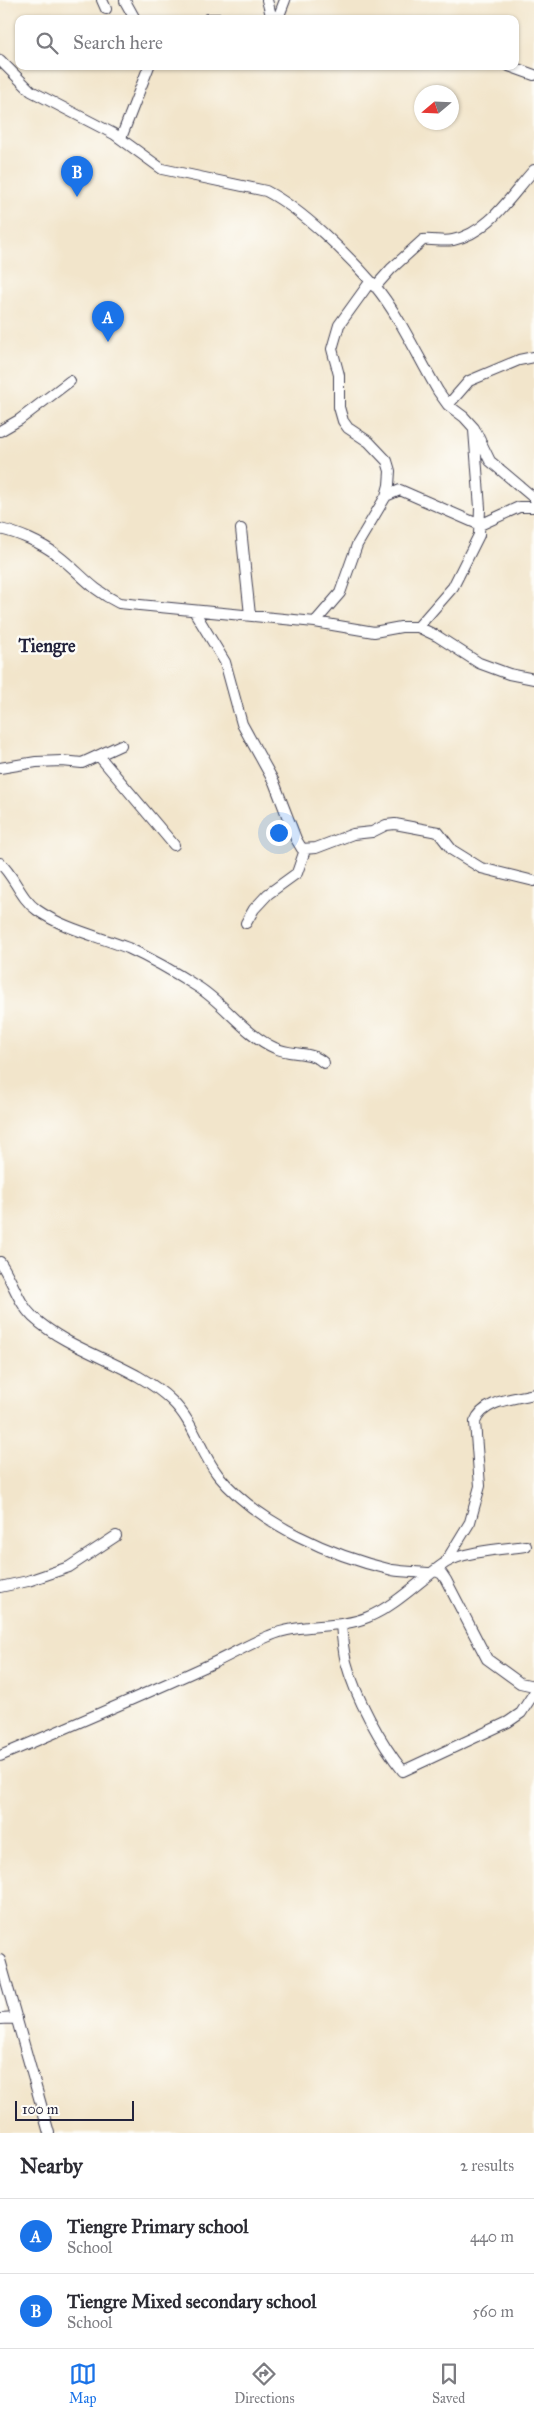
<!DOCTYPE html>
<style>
body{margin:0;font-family:"IM FELL Great Primer",serif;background:#f7f7f7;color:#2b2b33}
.compass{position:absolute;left:414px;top:85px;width:45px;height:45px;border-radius:50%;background:#fff;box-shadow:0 1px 4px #0004;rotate:251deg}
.scale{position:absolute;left:15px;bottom:12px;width:119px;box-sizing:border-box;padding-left:5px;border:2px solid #22223b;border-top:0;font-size:14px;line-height:18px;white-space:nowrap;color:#22223b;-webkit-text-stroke:4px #fdfcf7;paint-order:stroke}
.you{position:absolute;left:278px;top:832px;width:18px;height:18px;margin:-12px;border:4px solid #fff;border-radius:50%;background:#1a73e8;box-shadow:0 0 0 8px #1a73e833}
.badge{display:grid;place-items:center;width:32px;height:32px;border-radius:50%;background:#1a73e8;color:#fff;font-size:16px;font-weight:700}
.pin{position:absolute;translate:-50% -41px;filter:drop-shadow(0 1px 2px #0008)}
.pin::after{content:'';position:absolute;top:26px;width:18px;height:15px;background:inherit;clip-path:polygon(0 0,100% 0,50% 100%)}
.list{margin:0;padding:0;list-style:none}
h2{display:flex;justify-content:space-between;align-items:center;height:65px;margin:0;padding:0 20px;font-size:21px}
h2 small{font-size:16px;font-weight:400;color:#7c7c81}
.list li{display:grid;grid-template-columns:32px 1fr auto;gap:15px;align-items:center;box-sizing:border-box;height:75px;padding:0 20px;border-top:1px solid #e1e1e2}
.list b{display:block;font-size:19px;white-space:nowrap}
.list p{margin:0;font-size:16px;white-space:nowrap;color:#7c7c81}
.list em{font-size:16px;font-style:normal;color:#7c7c81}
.icon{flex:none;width:28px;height:28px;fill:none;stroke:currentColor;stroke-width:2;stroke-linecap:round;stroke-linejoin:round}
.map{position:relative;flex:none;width:534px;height:2133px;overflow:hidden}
.search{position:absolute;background:#fff;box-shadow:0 1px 4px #0004;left:15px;right:15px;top:15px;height:55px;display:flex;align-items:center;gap:12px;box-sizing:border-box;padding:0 18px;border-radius:10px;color:#7c7c81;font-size:19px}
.sheet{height:215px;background:#fff}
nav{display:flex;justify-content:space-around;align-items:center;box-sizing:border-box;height:70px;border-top:1px solid #e1e1e2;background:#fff;font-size:14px;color:#7c7c81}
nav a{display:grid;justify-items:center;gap:2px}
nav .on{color:#1a73e8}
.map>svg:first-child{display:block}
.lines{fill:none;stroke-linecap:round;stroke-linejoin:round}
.minor-casing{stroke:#413f51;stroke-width:12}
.minor{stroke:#fff;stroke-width:10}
.labels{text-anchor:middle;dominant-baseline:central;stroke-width:5;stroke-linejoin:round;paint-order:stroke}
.quarter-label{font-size:18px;font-weight:bold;fill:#22223b;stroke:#fdfcf7}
</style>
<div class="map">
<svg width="534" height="2133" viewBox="0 0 534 2133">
<rect width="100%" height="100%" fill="#fdfcf7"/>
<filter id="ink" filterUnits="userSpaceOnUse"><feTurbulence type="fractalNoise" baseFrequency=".02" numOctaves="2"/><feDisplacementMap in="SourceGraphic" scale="10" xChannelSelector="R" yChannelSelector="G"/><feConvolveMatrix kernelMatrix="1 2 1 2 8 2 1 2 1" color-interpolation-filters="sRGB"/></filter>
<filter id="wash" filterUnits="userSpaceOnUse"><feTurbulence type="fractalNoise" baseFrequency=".0096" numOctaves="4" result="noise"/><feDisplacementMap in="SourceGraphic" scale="20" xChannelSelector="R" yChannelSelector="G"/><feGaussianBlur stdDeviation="1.12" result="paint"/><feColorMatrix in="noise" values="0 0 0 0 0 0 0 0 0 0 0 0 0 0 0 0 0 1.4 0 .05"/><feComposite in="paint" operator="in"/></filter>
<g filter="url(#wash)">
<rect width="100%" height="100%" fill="#f2e5cb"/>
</g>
<g filter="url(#ink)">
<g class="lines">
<defs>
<path id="minor" d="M102,0L106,9
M267,0L272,19
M125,1L135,19
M208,19H240
M274,19L280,13L285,0
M0,60L31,91L114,134L162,169L266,191C303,210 347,254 375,286C398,313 419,359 438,391L448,405L464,417L474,428L490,461L534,498
M509,66L534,75
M121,138L149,66
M375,287L391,269L423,240C433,239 443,242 453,240C489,233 511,195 534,170
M448,405L469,381L519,360L534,357
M0,431L19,420L70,381
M386,496L400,490L480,525L519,507H534
M0,529C18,533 42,543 57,555C81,573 89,588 119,603L315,622L374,632L401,627H418L437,636L479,663L509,674L534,679
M241,529L250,615
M194,611L225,662L242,724L274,782L296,839L302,849L316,848L353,834L372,832L386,825L395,824L438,832L452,850L481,868L534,881
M315,622L340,593L357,545L386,496L389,485L390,471L387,461L369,442L348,428L343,421L339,407V375L332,349L339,325L370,282
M418,627L453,587L479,535L480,508L474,430
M99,756L174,845
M0,768L36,762L62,761L82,763L121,745
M0,863C15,877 20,898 37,910C64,929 98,936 128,948C152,959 176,973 198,987C225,1004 245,1035 275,1048C291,1056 311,1050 324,1063
M246,923L254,909L268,894L297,873L305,850
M0,1262C12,1279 18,1303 33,1317C73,1354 133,1363 172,1401C194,1422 200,1452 218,1475C258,1524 332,1556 392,1570C404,1572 418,1572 430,1573
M445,1563L470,1522L480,1486L475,1422C483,1400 514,1399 534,1394
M436,1571L442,1574L446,1580L487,1659L520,1683L534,1686
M0,1587L28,1581L69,1567L116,1536
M341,1624C342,1637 343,1650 346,1662C355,1696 381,1744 403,1771L508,1722L521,1713L534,1693
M0,1756C71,1726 141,1696 211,1664C231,1655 249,1644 269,1636C300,1622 337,1630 368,1617C397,1605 420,1580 445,1563C464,1551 504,1549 526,1546
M0,1960L49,2133
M0,2019L17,2018"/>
</defs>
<use href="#minor" class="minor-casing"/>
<use href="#minor" class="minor"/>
</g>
</g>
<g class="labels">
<g class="quarter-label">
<text x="47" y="646">Tiengre</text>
</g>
</g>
</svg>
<svg class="compass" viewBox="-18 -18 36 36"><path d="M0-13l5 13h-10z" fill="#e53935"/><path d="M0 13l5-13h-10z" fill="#7c7c81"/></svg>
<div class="scale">100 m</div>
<div class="you"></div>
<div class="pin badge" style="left:108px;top:342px">A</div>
<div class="pin badge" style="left:77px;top:197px">B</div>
<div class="search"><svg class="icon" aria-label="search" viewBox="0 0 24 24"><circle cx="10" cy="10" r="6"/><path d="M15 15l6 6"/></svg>Search here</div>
</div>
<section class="sheet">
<h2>Nearby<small>2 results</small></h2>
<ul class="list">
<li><span class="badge">A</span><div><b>Tiengre Primary school</b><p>School</p></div><em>440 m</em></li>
<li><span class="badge">B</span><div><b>Tiengre Mixed secondary school</b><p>School</p></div><em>560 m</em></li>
</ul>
</section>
<nav>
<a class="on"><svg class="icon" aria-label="map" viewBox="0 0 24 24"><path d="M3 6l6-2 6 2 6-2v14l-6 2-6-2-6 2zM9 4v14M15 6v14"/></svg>Map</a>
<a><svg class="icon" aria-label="directions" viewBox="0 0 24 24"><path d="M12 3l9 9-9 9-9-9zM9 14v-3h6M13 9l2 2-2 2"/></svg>Directions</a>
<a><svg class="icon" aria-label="saved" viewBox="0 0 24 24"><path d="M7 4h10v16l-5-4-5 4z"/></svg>Saved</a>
</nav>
